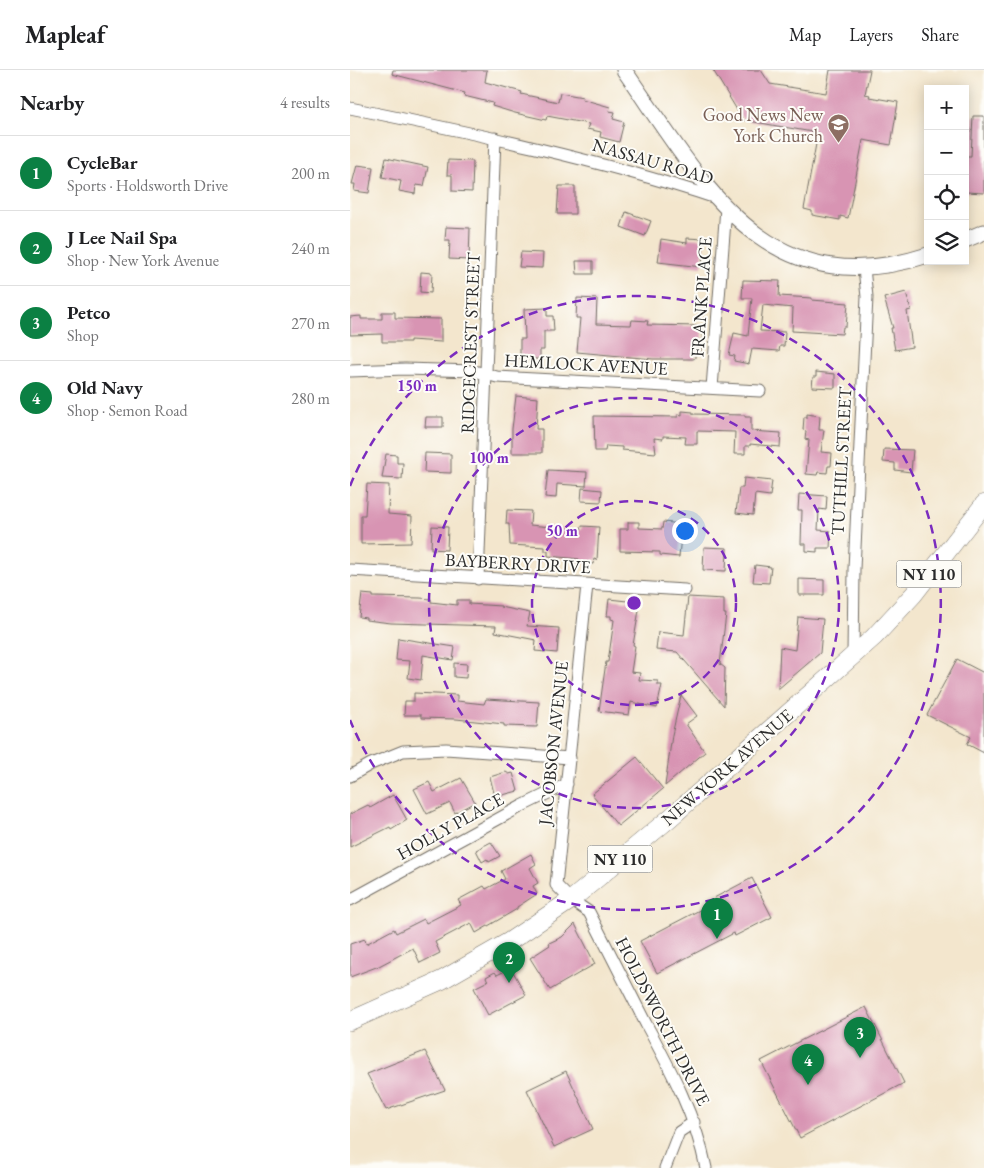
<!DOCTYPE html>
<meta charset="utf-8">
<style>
body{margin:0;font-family:"EB Garamond",serif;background:#f2f2f2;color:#202124}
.controls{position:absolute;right:15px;top:15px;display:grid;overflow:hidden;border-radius:0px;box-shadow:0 2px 12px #0003}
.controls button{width:45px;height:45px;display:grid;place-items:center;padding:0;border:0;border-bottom:1px solid #e0e0e0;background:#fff;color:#202124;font:25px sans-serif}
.you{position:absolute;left:334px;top:460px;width:18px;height:18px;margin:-12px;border:4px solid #fff;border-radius:50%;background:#1a73e8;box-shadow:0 0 0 8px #1a73e833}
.badge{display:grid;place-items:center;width:32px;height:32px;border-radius:50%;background:#0b8043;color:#fff;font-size:16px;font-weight:700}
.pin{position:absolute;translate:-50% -41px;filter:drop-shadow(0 1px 2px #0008)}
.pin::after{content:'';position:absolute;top:26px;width:18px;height:15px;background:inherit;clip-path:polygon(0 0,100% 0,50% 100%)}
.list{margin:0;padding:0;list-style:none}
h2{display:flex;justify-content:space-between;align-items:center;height:65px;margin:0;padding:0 20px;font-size:21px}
h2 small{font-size:16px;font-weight:400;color:#757577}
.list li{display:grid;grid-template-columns:32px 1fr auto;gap:15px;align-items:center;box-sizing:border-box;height:75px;padding:0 20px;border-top:1px solid #e0e0e0}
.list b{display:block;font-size:19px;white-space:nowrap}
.list p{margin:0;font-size:16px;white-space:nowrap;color:#757577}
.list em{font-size:16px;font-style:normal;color:#757577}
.icon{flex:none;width:28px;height:28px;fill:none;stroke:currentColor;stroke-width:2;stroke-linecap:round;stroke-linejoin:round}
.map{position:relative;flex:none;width:634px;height:1098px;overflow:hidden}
header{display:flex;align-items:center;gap:30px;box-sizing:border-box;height:70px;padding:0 25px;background:#fff;border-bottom:1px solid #e0e0e0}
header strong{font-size:24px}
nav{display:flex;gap:28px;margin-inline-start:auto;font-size:18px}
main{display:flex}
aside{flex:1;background:#fff}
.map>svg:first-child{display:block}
.building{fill:#d894b3}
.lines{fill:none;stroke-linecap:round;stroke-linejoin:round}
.street-casing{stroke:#716c64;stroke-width:13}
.secondary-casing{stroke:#716c64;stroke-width:17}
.primary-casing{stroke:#716c64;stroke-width:19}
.street{stroke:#fff;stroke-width:11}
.secondary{stroke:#fff;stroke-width:15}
.primary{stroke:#fff;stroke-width:18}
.ring{fill:none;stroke:#7b2cbf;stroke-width:2.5;stroke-dasharray:9 6}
.labels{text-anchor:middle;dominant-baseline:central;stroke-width:4;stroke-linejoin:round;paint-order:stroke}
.shield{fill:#fdfcf7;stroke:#6a6a68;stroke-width:1}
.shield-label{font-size:16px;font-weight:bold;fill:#2b2b2b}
.education-label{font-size:18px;fill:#785e54;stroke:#fdfcf7;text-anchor:end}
.street-label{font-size:18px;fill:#2b2b2b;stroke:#fdfcf7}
.centre{fill:#7b2cbf;stroke:#fdfcf7;stroke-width:2.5}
.ring-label{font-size:15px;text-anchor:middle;font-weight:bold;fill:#7b2cbf;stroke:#fdfcf7;stroke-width:4;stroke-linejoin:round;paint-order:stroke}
</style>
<header>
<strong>Mapleaf</strong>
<nav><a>Map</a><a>Layers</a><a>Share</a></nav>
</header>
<main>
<aside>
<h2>Nearby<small>4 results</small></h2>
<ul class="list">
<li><span class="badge">1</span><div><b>CycleBar</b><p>Sports · Holdsworth Drive</p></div><em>200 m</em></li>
<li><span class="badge">2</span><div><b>J Lee Nail Spa</b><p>Shop · New York Avenue</p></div><em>240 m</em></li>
<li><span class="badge">3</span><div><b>Petco</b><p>Shop</p></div><em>270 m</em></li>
<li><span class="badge">4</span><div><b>Old Navy</b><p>Shop · Semon Road</p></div><em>280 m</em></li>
</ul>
</aside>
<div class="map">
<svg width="634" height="1098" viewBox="0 0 634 1098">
<rect width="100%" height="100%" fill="#fdfcf7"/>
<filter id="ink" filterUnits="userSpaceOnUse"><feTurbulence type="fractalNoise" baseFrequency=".02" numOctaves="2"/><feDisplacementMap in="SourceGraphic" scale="10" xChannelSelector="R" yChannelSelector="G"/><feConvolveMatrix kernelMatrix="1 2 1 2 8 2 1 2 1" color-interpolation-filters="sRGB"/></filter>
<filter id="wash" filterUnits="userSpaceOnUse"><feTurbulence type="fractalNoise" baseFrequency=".0096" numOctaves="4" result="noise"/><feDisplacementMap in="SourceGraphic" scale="20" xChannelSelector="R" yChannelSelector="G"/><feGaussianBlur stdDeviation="1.12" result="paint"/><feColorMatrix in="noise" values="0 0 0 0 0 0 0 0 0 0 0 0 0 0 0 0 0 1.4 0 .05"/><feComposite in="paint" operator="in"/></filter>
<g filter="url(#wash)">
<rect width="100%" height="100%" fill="#f3e6cd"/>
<g id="blocks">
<path class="building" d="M43,0H137L135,12L172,22L171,24L208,32L210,23L233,27L232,29L260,37L259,41L265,42L263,49L274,52L269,72L250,67L251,62L237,59L239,54L197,46L196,50L165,43L142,36L143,33L114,26L115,23L42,4Z
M363,0H411L420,14L476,23L480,0H520L515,24L520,25L519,27L548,32L541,75L513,70L498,148L490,146V150L462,145V141L454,139L468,63L393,50Z
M623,46H634V123L616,122L615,86H621Z
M36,88L78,97L74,116L66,115L65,124L49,121L51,111L32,107Z
M98,90L123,91L122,122L102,121V105H97Z
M7,95L23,97L19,123L4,121L5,114H2Z
M209,116H225V144H207Z
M276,142L301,151L295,166L271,157Z
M96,157L120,158L119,190L99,189L100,170H95Z
M337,168L354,169L352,197L308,192L311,169L337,173Z
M171,182L193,183L192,198L169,197Z
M226,191H243V204H227Z
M71,202L82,203L81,223L70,222Z
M393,210L430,211L429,226L462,228V230L498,233L496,257H493L492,264L442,261L443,238L413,235L410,261L435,262L434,276H430L429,281L402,279L399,294L384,291L385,286L379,285L384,263L398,266L402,228H392Z
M556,222L561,240L557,241L562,277L545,280L541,258H543L534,228Z
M227,228L247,229L246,254L281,255L282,250L298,251L297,255L348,256V261H352L351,283H345V288L343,289H303L227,282L230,248H226Z
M197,238V246H203L204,261H194V280H190V289H170V269H175L174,239Z
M32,242H45V248L91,249V272L60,270V272H32V264L0,265V247L11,246V249H32Z
M466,302L485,304V318L462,317L463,307H466Z
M166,326L188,328L186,359H192V383H162V359Z
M332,341L343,342V344L395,345V347H401V361L431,363L430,377L400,374V376H395V384H384L385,362L347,361V374H335L336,367L313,366V369L304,368L306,383L272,380V377L256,376L255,381H245L244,346L328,347V344L332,345Z
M457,344L470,346L469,360H474L471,382L482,383L481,396H478L477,403L468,402L467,405L456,404L459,370L455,369L456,361L453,360L454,347H457Z
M76,347H93V357H75Z
M534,379L563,380L561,402L545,400V393L533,392Z
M75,383L101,384V403L74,402Z
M36,384L47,385V393H53L52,409L32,408Z
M198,400L237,402L236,416L207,414L206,428L195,427Z
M394,408L422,411L420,426L405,424L403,445L386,443L389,418H393Z
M17,414L39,415L38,444L62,446L61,473L11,474V445H15Z
M232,418L252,420L251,432L231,431Z
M449,424L477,426L476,440L469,439L468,460L481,461L480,478H467V482L456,481V474H451L452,440H448Z
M157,440L181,441L180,455L231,460L232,456L249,457L247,490L244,489L243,494L229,493V489L198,486V481H195V477L160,475L159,454H156Z
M278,452H289V458L312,459L313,452L332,454L329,487L310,485V482L270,481V459H278Z
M82,456L98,457L97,480L81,479Z
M354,477L377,478L376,501L353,500Z
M405,495L421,497L419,513L403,512Z
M449,509L474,510V525H449Z
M12,524L23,525V527L70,528L81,529V532L107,535V530H119V534L151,536V537L180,543L177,556L209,558L207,583L185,581L186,570L145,562L146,556L41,553L16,550V548L9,547Z
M338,527L374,529V544H376L370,594L375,598L374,636L327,582L306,580L308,562L334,565Z
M259,529L286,532L285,539L289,540L283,575L285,576L281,602L290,603L289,610L308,611V615H312L307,638L281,632L279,645L249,641L256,592H258L264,550L261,549V546H257Z
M448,547L473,549L470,583L428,619L430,577L445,580Z
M48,568L105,577L103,590L73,585L71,610L58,608L60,591L46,590Z
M607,589L634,603V683L617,674L621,667L577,645Z
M104,593L117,594L116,608L104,607Z
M64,623L107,625V631L134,634L136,629L189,632L187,657L154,656V654L106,649L71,648V645H54L55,631H64Z
M331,625L347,646L336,654L355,682L315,716L322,665Z
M287,687L313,719L268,756L242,724Z
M156,702L159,704L163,703L168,721L145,727L140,707Z
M111,708L125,732L105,743L100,733L77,744L64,719L79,712L84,722Z
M43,725L57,750L41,760L40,757L0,777V744L18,735L20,738Z
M141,772L150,786L139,792L137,789L132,792L126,780Z
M181,784L186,794L180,798L188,813L183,816L187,824L167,837V839L126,863L121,853L85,872L90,883L70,893L63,878L29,896L0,907V874L15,869L16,874L44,859L46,863L74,849L76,853L111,835L108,830L134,816L136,819L155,809L151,801Z
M402,808L422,847L385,866L384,863L307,903L290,871L367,831L364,828Z
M225,854L245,894L200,920L180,888L200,875L199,873L212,867Z
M161,898L176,925L138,945L124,918L138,911L136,907L145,902L147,905Z
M516,937L554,1013L450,1068L411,991Z
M75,981L95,1020L36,1040L17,1004Z
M216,1001L243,1059L204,1077L177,1020Z"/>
</g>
</g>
<g filter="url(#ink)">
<use href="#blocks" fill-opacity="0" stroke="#716c64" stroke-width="1"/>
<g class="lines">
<defs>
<path id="street" d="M0,38C123,63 247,89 366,128
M0,301L55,299L124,301L147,307L410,321
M362,318L376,138
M0,500L335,520
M128,509L145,68
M237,515L206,815L221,830L239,842C258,879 277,917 296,954C321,1000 346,1047 356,1098
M503,586L504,499L517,227L514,198
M0,706L21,694L53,681L96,679L220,688
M0,830L172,736L217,714
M315,1098L329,1062L344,1052"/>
<path id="secondary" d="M274,0C353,113 415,238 578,185
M615,170L634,162"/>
<path id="primary" d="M0,951L92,910L160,871L221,830L320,748L524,567L564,524L634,434"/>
</defs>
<use href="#street" class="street-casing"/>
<use href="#secondary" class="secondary-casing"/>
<use href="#primary" class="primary-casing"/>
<use href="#street" class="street"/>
<use href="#secondary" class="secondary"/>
<use href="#primary" class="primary"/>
</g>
</g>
<g class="ring">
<circle cx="284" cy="533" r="102"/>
<circle cx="284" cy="533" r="205"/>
<path d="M0 416A307 307 0 1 1 0 650"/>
</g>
<defs>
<symbol id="school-pin" viewBox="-11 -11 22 30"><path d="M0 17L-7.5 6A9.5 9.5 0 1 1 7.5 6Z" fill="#8d6e63" stroke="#fdfcf7"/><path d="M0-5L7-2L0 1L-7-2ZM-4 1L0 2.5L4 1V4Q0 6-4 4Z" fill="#fff"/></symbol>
</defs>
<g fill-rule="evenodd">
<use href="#school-pin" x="476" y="42" width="25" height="34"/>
</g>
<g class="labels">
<g class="shield">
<rect x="546.5" y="490.5" width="65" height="27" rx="4"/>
<rect x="237.5" y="775.5" width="65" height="27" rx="4"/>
</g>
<g class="shield-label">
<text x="579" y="504">NY 110</text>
<text x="270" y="789">NY 110</text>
</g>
<g class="education-label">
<text x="473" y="44">Good News New<tspan x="473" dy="21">York Church</tspan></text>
</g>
<g class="street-label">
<text transform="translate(303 91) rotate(16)">NASSAU ROAD</text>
<text transform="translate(351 227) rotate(-86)">FRANK PLACE</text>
<text transform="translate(120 273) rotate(-88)">RIDGECREST STREET</text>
<text transform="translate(236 294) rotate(3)">HEMLOCK AVENUE</text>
<text transform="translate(491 391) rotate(-87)">TUTHILL STREET</text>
<text transform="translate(168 493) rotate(3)">BAYBERRY DRIVE</text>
<text transform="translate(203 673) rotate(-84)">JACOBSON AVENUE</text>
<text transform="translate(377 697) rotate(-41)">NEW YORK AVENUE</text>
<text transform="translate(100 756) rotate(-29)">HOLLY PLACE</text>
<text transform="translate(313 951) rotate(63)">HOLDSWORTH DRIVE</text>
</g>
</g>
<circle cx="284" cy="533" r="8" class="centre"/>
<g class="ring-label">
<text x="67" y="321">150 m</text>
<text x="139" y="393">100 m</text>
<text x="212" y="466">50 m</text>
</g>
</svg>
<div class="controls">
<button>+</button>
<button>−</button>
<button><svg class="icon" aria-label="locate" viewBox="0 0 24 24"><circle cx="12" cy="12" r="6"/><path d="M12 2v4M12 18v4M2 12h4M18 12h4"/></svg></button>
<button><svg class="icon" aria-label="layers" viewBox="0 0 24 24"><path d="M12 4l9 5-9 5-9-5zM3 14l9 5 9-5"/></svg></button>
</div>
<div class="you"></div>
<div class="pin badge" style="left:367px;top:869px">1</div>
<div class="pin badge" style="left:159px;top:913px">2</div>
<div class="pin badge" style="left:510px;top:988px">3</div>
<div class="pin badge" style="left:458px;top:1015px">4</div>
</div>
</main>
